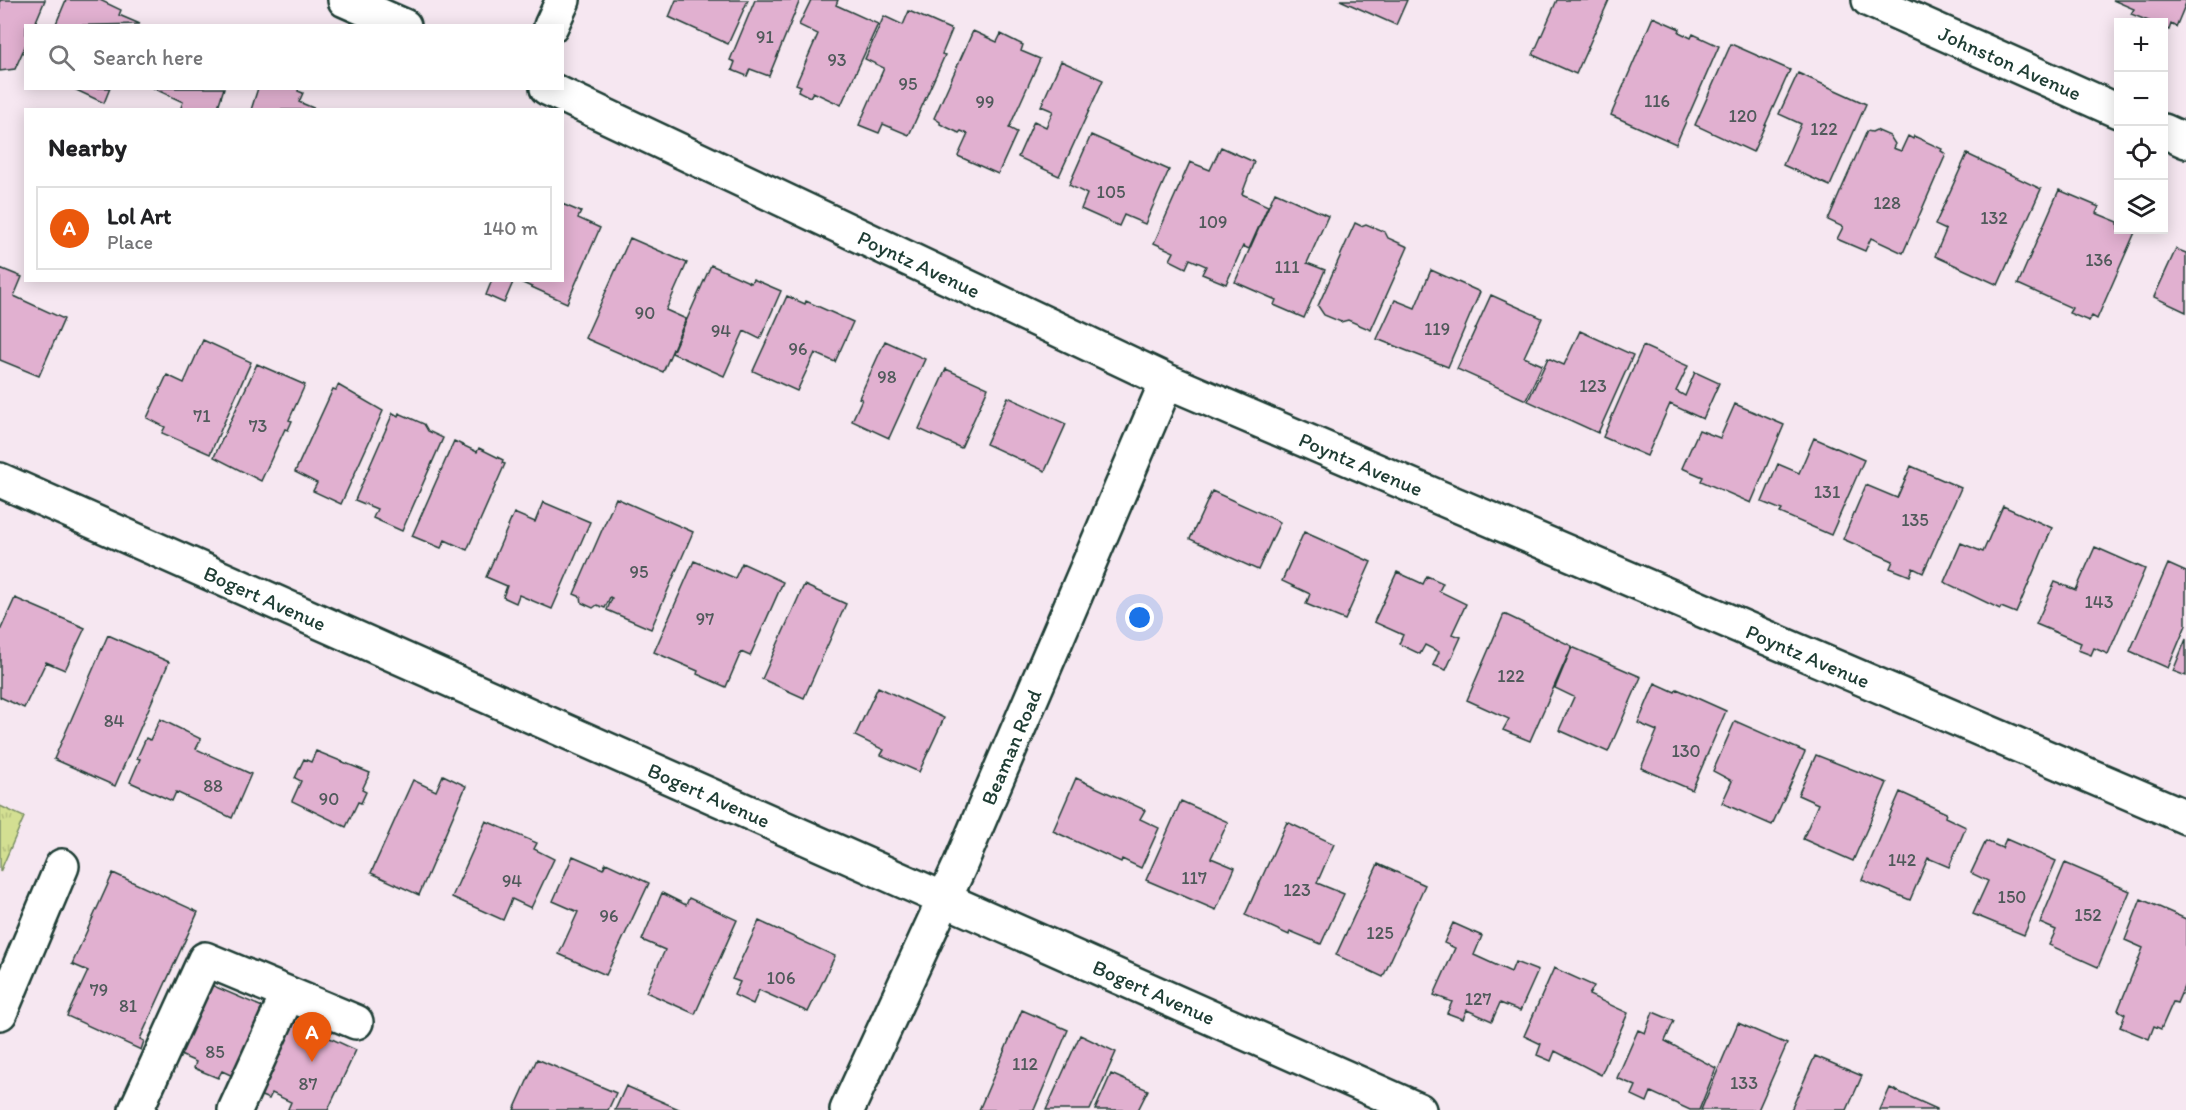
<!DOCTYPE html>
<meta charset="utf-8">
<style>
body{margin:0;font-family:Itim,sans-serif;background:#f6f6f6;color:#202124}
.controls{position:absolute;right:18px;top:18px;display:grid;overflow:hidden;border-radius:0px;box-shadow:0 3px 15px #0003}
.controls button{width:54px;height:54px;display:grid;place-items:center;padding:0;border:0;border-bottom:2px solid #e0e0e0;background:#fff;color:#202124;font:30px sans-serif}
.you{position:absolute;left:1140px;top:618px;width:21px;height:21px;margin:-15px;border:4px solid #fff;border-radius:50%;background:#1a73e8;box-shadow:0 0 0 9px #1a73e833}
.badge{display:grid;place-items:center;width:39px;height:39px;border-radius:50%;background:#ea580c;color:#fff;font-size:20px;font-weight:700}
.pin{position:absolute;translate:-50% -50px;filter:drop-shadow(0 2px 3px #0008)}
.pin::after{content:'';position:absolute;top:32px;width:21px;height:18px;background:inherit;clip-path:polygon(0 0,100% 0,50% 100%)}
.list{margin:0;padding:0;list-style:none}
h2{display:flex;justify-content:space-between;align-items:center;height:78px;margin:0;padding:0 24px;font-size:26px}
h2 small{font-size:20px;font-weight:400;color:#757577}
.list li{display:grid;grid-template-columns:39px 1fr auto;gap:18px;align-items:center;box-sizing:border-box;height:84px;margin:0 12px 12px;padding:0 12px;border:2px solid #e0e0e0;border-radius:0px}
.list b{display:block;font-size:22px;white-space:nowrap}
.list p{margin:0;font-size:20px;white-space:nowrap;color:#757577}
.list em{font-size:20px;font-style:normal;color:#757577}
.icon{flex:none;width:33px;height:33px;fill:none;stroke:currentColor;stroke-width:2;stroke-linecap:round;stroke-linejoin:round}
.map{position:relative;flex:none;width:2186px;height:1110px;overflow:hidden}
.search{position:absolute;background:#fff;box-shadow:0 3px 15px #0003;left:24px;top:24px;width:540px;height:66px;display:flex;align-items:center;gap:15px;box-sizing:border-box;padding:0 21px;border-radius:0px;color:#757577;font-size:22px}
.panel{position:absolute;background:#fff;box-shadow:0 3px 15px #0003;left:24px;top:108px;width:540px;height:174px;border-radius:0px}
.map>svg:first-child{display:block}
.grass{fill:url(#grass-tufts);stroke:#798e63;stroke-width:1.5}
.building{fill:#e1b0d0;stroke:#1f3d34;stroke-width:1.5}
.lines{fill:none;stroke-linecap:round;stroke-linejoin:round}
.minor-casing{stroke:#1f3d34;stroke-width:38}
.minor{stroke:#fff;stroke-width:33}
.labels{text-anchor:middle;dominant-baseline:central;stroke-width:5;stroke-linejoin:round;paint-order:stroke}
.number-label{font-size:18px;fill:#505a5b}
.street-label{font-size:21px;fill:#1f3d34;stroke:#fff}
</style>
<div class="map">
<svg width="2186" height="1110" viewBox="0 0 2186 1110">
<defs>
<pattern id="grass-tufts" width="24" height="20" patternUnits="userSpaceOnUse" patternTransform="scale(1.5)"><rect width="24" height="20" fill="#d3df92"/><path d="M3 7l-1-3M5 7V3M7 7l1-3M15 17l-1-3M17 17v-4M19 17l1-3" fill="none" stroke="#b5c07e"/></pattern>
</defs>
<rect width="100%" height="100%" fill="#f6e7f1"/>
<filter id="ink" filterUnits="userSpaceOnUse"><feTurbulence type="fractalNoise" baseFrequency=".0167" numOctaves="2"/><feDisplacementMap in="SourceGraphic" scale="12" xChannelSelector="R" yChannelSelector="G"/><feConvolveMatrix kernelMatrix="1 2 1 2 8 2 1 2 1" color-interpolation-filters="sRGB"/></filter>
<g filter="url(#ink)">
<path class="grass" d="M0,806L24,817L0,872Z"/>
<path class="building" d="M0,0H45L34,26H26V44L15,69L0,71Z
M66,0H100L121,10L119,15L140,24L55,26Z
M676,0H748L728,44L669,17Z
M755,0H800L769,76L750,69L747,76L732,70L735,62L730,60Z
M811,0H838L836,5L878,24L841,105L813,92L810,97L798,91L801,86L796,84L818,34L799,25Z
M1340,0H1407L1396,25Z
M1557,0H1609L1576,74L1533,55Z
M2113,0H2186V3L2176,27L2171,24L2169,30L2164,28V22H2151L2131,14L2134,9Z
M909,11L952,30L942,54L945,55L909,135L883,124L879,133L859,125L884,68L865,59L884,16L903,25Z
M1653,17L1680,29L1679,32L1691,38L1693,34L1719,46L1676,144L1611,115Z
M973,31L997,42L1001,34L1023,45L1021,51L1040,59L1009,128L1017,132L998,174L958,156L968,134L961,131L959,133L940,124V122L934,118Z
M1731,44L1790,70L1753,152L1695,125Z
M1061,61L1103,80L1059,176L1018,157L1034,121L1046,127L1053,111L1041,106Z
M1798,73L1866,104L1830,186L1783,165L1801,124L1779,114Z
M72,88H110L104,103Z
M153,88H224L217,110H180L183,102Z
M258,88H299L298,91L303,93L299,102L318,110H251Z
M1876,130L1890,136L1895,144L1893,148L1901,151L1908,136L1913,139L1914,136L1942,149L1941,151L1946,154L1903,253L1871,238L1865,251L1837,239L1843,227L1828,220L1867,131L1872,132Z
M1091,135L1169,170L1145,224L1124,215L1119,226L1081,209L1087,194L1069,185Z
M1221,147L1254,162L1242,194L1268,206L1249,249L1243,246L1226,284L1202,274L1206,266L1190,259L1186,268L1170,260L1174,252L1154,243L1190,162L1210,170Z
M1967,154L2041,189L1998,285L1935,256L1946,230L1935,225Z
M2059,190L2099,207L2096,213L2118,222V230H2136L2097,319L2092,316L2089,321L2069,313L2072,308L2018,284Z
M1275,192L1328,216L1307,263L1325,270L1304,318L1274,305L1276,300L1235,282Z
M562,204L581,212L578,218L600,228L567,303L516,280H562Z
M1355,223L1361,226L1366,224L1385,232L1388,238L1408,247L1371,330L1348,320L1341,322L1324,315L1318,306Z
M630,238L687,263L666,310L686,319L663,372L585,338Z
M2176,249L2186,253V312L2154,297Z
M711,265L751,283L753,279L781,291L760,339L744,331L724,376L672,353Z
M0,268L22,277L14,296L64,319L39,376L0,360Z
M1431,270L1480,292L1448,367L1377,339L1395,300L1415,308Z
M492,280H514L504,303L486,295Z
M1491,295L1542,318L1524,357L1542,365L1526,400L1457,369Z
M787,296L805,304L806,301L853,322L835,362L815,353L797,391L753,371Z
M1580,331L1633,355L1598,433L1528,401L1548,358L1564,365Z
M203,340L251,362L210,454L162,433L165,427L147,418L167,375L184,383Z
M885,341L925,359L889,438L852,421L862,399L859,398Z
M1643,346L1688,366L1676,391L1685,396L1695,372L1719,383L1703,419L1670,404L1647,456L1603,437Z
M257,364L305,385L289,420L292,421L288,430L285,429L261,481L214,457Z
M946,369L988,388L961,448L919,429Z
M338,385L383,411L341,504L313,491L317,483L295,472L333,389L336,390Z
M1008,397L1066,424L1045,471L986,444Z
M1735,404L1784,425L1751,503L1701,481L1703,477L1682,468L1699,430L1720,438Z
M393,413L398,416L399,413L424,424L428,431L443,438L402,531L373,518L377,509L355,500Z
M1814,438L1864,460L1831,535L1780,513L1782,510L1762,502L1778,464L1799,473Z
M454,441L477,452L479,448L503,460L502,463L505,464L467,550L445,540L441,548L412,536Z
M1911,466L1961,488L1923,573L1913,568L1910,576L1890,568L1893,561L1843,539L1866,485L1897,498Z
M1212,491L1280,522L1258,570L1190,539Z
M616,498L693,532L651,629L607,610L612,598L610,597L605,608L597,605L593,608L582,603L581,597L574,594Z
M543,502L590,522L552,609L519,595L516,603L503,597L507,586L486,577L514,513L535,522Z
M2003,506L2052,528L2016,613L2001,607L2000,609L1944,582L1961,543L1983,552Z
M1304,532L1371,562L1345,620L1306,604L1310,594L1282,581Z
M2095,547L2145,569L2108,654L2094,648L2091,655L2078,650L2081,643L2036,624L2055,582L2076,590Z
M694,561L735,578L742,563L783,582L750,656L741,652L726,687L697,674L698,671L654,652Z
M2168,564L2186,572V625L2168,668L2130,651Z
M1397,572L1423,584L1427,576L1443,583L1439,591L1466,604L1452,634L1461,637L1446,670L1433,665L1439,652L1425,645L1420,654L1399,644L1403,635L1374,622Z
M804,585L846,604L804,698L762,679Z
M15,598L85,628L65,670L46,662L24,708L0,697V631Z
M1504,614L1572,646L1530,741L1503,730L1509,719L1467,700Z
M108,635L169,662L115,786L54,759Z
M2186,639V676L2173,671Z
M1572,647L1641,677L1608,752L1559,730L1574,697L1555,688Z
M1655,683L1675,692L1677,689L1726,711L1692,790L1641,768L1657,731L1638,723Z
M878,687L944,718L919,772L881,755L884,750L855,736Z
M160,719L201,739L196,749L251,774L232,818L176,792L172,801L130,782L140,759L137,758L146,738L150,740Z
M1735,721L1805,752L1772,825L1722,803L1732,781L1713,771Z
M316,751L370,773L362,790L366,792L361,803L358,802L346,827L292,801L301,781L295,778L304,759L311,762Z
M1816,755L1887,783L1853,861L1803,839L1818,804L1798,795Z
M443,775L466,786L419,895L371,873L413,780L436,791Z
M1076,778L1145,810L1140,819L1159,828L1141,868L1122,859L1121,862L1053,831Z
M1900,792L1946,813L1945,817L1966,827L1949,867L1928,858L1910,900L1862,880Z
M1181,801L1228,822L1211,858L1235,868L1216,910L1146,880Z
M486,821L537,843L534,849L554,859L531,908L512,899L503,920L452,897Z
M1287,822L1334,844L1317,883L1344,894L1321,944L1290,931L1289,935L1245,915Z
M2006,839L2056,861L2024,935L1973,914L1988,881L1971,873L1986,841L2002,848Z
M573,856L603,869L606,863L649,883L606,975L559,954L578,912L553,901Z
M2065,863L2130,891L2098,967L2049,945L2056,930L2040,923Z
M1378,864L1425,885L1383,977L1336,955Z
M113,873L198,912L140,1039L144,1041L141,1050L67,1016L88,971L72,964Z
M662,893L686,905L689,898L737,920L695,1014L646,992L665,950L642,940Z
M2141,899L2186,919V982L2177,1003L2173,1002L2161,1029L2154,1026L2149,1039L2120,1027L2125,1014L2118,1010L2143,948L2125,940Z
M759,921L835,956L808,1012L759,990L753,1004L734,995L740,982L732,979Z
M1453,923L1482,936L1474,955L1511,972L1515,962L1538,971L1520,1011L1500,1003L1492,1021L1467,1010L1463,1019L1447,1013L1452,1002L1434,995L1455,948L1444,943Z
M1554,968L1594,986L1589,995L1628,1013L1601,1075L1555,1051L1551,1061L1537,1055L1541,1044L1524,1036Z
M209,984L267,1009L237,1078L222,1071L218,1078L194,1068L196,1062L178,1054Z
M1022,1010L1068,1030L1034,1110H979Z
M1653,1012L1674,1021L1665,1041L1716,1068L1699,1110H1690L1651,1092L1647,1102L1632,1095L1636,1086L1617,1078L1638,1030L1645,1033Z
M293,1021L356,1050L328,1110H291L288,1109L291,1102L272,1093L269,1099L259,1095Z
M1738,1023L1787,1044L1758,1110H1701Z
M1080,1035L1116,1052L1090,1110H1046Z
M1815,1056L1862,1076L1847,1110H1791Z
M537,1059L616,1093L608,1110H514Z
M1111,1074L1148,1090L1138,1110H1095Z
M626,1086L681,1110H615Z
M1890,1088L1937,1109V1110H1880Z"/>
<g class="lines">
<defs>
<path id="minor" d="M345,0L404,26
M1869,0L2118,111
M551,26L563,0
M547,88L1167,381L2186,817
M2164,131L2186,141
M0,480L1419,1110
M0,1013L62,866
M136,1110L205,959L356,1022
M235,1110L288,994
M847,1110L960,865L1167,381"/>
</defs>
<use href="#minor" class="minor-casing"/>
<use href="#minor" class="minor"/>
</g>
</g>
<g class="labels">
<g class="number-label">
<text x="765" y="37">91</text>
<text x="837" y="60">93</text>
<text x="908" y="84">95</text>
<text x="1657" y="101">116</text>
<text x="985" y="102">99</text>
<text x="1743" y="116">120</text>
<text x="1824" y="129">122</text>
<text x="1111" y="192">105</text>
<text x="1887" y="203">128</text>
<text x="1994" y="218">132</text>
<text x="1213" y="222">109</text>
<text x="2099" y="260">136</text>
<text x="1287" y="267">111</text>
<text x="645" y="313">90</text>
<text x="1437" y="329">119</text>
<text x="721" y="331">94</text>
<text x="798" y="349">96</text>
<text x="887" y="377">98</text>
<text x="1593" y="386">123</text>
<text x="202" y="416">71</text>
<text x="258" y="426">73</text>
<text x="1827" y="492">131</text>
<text x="1915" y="520">135</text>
<text x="639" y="572">95</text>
<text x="2099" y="602">143</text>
<text x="705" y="619">97</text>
<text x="1511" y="676">122</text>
<text x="114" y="721">84</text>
<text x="1686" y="751">130</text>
<text x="213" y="786">88</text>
<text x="329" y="799">90</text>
<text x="1902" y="860">142</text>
<text x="1194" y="878">117</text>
<text x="512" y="881">94</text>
<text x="1297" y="890">123</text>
<text x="2012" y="897">150</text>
<text x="2088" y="915">152</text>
<text x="609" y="916">96</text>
<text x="1380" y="933">125</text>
<text x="781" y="978">106</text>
<text x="99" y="990">79</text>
<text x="1478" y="999">127</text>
<text x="128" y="1006">81</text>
<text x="215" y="1052">85</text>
<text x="1025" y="1064">112</text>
<text x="1744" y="1083">133</text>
<text x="308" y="1084">87</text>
</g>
<g class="street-label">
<text transform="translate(2010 63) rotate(24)">Johnston Avenue</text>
<text transform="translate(919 264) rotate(25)">Poyntz Avenue</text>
<text transform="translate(1361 464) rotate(23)">Poyntz Avenue</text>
<text transform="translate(265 598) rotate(24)">Bogert Avenue</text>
<text transform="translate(1808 656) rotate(23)">Poyntz Avenue</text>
<text transform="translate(1011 747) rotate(-67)">Beaman Road</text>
<text transform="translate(709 795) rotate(24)">Bogert Avenue</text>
<text transform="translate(1154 992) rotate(24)">Bogert Avenue</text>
</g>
</g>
</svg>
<div class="controls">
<button>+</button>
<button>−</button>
<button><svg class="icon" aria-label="locate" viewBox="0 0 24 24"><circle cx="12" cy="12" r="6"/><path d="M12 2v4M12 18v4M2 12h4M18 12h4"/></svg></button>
<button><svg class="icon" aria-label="layers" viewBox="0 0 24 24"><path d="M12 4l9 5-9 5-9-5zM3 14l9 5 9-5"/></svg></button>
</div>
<div class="you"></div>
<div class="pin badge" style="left:312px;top:1062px">A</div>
<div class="search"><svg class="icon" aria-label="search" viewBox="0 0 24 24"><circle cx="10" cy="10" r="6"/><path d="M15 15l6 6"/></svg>Search here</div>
<section class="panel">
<h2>Nearby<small></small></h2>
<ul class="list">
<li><span class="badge">A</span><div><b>Lol Art</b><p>Place</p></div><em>140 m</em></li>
</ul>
</section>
</div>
